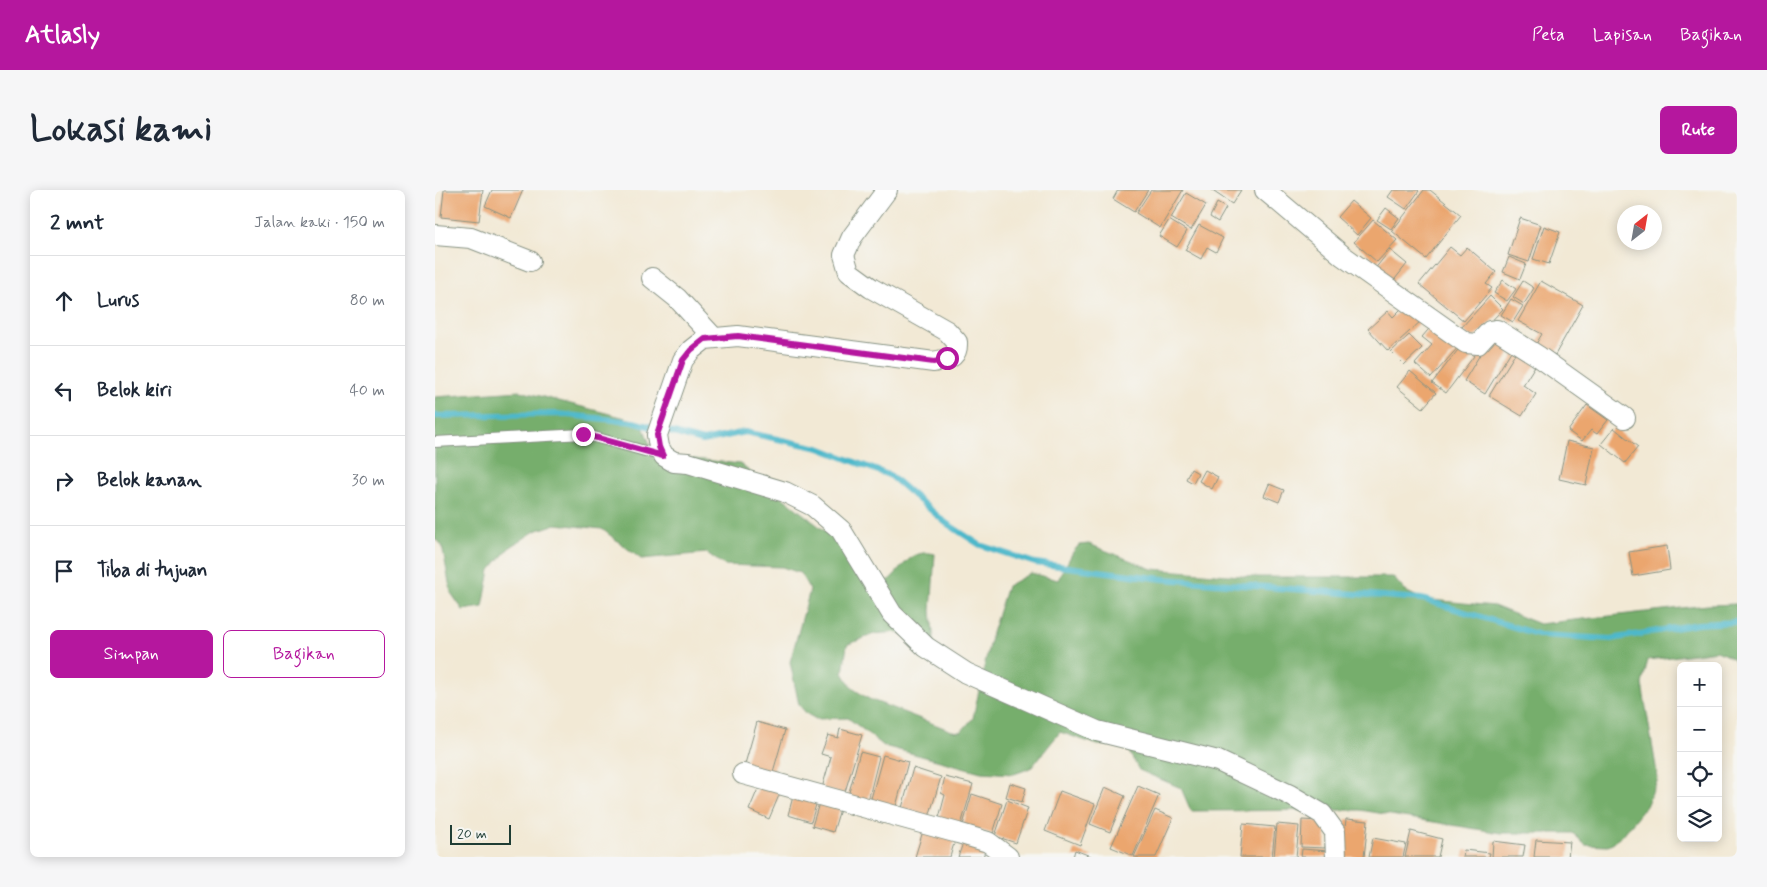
<!DOCTYPE html>
<html lang="id">
<meta charset="utf-8">
<style>
body{margin:0;font-family:Mynerve,sans-serif;background:#f6f6f7;color:#1f2937}
.controls{position:absolute;right:15px;bottom:15px;display:grid;overflow:hidden;border-radius:8px;box-shadow:0 2px 12px #0003}
.controls button{width:45px;height:45px;display:grid;place-items:center;padding:0;border:0;border-bottom:1px solid #e0e1e3;background:#fff;color:#1f2937;font:25px sans-serif}
.compass{position:absolute;left:1182px;top:15px;width:45px;height:45px;border-radius:50%;background:#fff;box-shadow:0 2px 12px #0003;rotate:31deg}
.scale{position:absolute;left:15px;bottom:12px;width:61px;box-sizing:border-box;padding-left:5px;border:2px solid #1f3d34;border-top:0;font-size:14px;line-height:18px;white-space:nowrap;color:#1f3d34;-webkit-text-stroke:4px #f6f6f2;paint-order:stroke}
.stop{position:absolute;width:15px;height:15px;margin:-11px;border:4px solid #b5179e;border-radius:50%;background:#fff}
.stop.end{background:#b5179e;border-color:#fff;box-shadow:0 1px 5px #0008}
.list{margin:0;padding:0;list-style:none}
h2{display:flex;justify-content:space-between;align-items:center;height:65px;margin:0;padding:0 20px;font-size:21px}
h2 small{font-size:16px;font-weight:400;color:#747a83}
.list li{display:grid;grid-template-columns:32px 1fr auto;gap:15px;align-items:center;box-sizing:border-box;height:90px;padding:0 20px;border-top:1px solid #e0e1e3}
.list b{display:block;font-size:19px;white-space:nowrap}
.list em{font-size:16px;font-style:normal;color:#747a83}
.actions{display:flex;gap:10px;padding:15px 20px}
.actions a{flex:1;padding:11px 0;border:1px solid #b5179e;border-radius:8px;text-align:center;font-size:18px;color:#b5179e}
.actions .main{background:#b5179e;color:#fff}
.icon{flex:none;width:28px;height:28px;fill:none;stroke:currentColor;stroke-width:2;stroke-linecap:round;stroke-linejoin:round}
.map{position:relative;flex:none;width:1302px;height:667px;overflow:hidden;border-radius:8px}
header{display:flex;align-items:center;gap:30px;box-sizing:border-box;height:70px;padding:0 25px;background:#b5179e;color:#fff}
header strong{font-size:24px}
nav{display:flex;gap:28px;margin-inline-start:auto;font-size:18px}
.intro{display:flex;align-items:center;justify-content:space-between;box-sizing:border-box;height:120px;padding:0 30px}
h1{margin:0;font-size:35px}
.button{padding:12px 22px;border-radius:8px;background:#b5179e;color:#fff;font-size:18px;font-weight:700}
main{display:flex;gap:30px;padding:0 30px}
aside{flex:1;background:#fff;border-radius:8px;box-shadow:0 2px 12px #0003}
.map>svg:first-child{display:block}
.forest{fill:#76ae6c;stroke:#4a7650}
.lines{fill:none;stroke-linecap:round;stroke-linejoin:round}
.stream{stroke:#4db8ca;stroke-width:6}
.building{fill:#eba66e}
.lane-casing{stroke:#889384;stroke-width:12}
.street-casing{stroke:#889384;stroke-width:22}
.lane{stroke:#fff;stroke-width:10}
.street{stroke:#fff;stroke-width:20}
.route{stroke:#b5179e;stroke-width:6}
</style>
<header>
<strong>Atlasly</strong>
<nav><a>Peta</a><a>Lapisan</a><a>Bagikan</a></nav>
</header>
<div class="intro"><h1>Lokasi kami</h1><a class="button">Rute</a></div>
<main>
<aside>
<h2>2 mnt<small>Jalan kaki · 150 m</small></h2>
<ul class="list">
<li><svg class="icon" aria-label="ahead" viewBox="0 0 24 24"><path d="M12 20V5M6 11l6-6 6 6"/></svg><div><b>Lurus</b></div><em>80 m</em></li>
<li><svg class="icon" aria-label="left" viewBox="0 0 24 24"><path d="M17 20v-9H6M10 6l-5 5 5 5"/></svg><div><b>Belok kiri</b></div><em>40 m</em></li>
<li><svg class="icon" aria-label="right" viewBox="0 0 24 24"><path d="M7 20v-9h11M14 6l5 5-5 5"/></svg><div><b>Belok kanan</b></div><em>30 m</em></li>
<li><svg class="icon" aria-label="arrive" viewBox="0 0 24 24"><path d="M6 21V4h12l-3 4 3 4H6"/></svg><div><b>Tiba di tujuan</b></div></li>
</ul>
<div class="actions"><a class="main">Simpan</a><a>Bagikan</a></div>
</aside>
<div class="map">
<svg width="1302" height="667" viewBox="0 0 1302 667">
<rect width="100%" height="100%" fill="#f6f6f2"/>
<filter id="ink" filterUnits="userSpaceOnUse"><feTurbulence type="fractalNoise" baseFrequency=".02" numOctaves="2"/><feDisplacementMap in="SourceGraphic" scale="10" xChannelSelector="R" yChannelSelector="G"/><feConvolveMatrix kernelMatrix="1 2 1 2 8 2 1 2 1" color-interpolation-filters="sRGB"/></filter>
<filter id="wash" filterUnits="userSpaceOnUse"><feTurbulence type="fractalNoise" baseFrequency=".0096" numOctaves="4" result="noise"/><feDisplacementMap in="SourceGraphic" scale="20" xChannelSelector="R" yChannelSelector="G"/><feGaussianBlur stdDeviation="1.12" result="paint"/><feColorMatrix in="noise" values="0 0 0 0 0 0 0 0 0 0 0 0 0 0 0 0 0 1.4 0 .05"/><feComposite in="paint" operator="in"/></filter>
<g filter="url(#wash)">
<rect width="100%" height="100%" fill="#f2e9d5"/>
<path class="forest" d="M85,201L206,232L217,259L233,266L305,274L395,345L437,401C442,398 449,395 454,390C469,377 476,358 500,364L496,421L499,454L462,442L439,444L412,455L408,483L417,498L434,509L517,541L526,542L538,528L556,446L572,396L596,383L623,390L638,362L644,355L654,354L717,379L818,387H958L970,401L987,409L1059,416L1104,434L1273,415L1302,414V475L1299,469L1282,461L1213,470L1207,494L1223,589L1211,616L1187,646L1173,656L1150,655L1138,643H1066L925,620L756,621L746,598L704,580L690,555H663L625,542L596,578L579,584L546,582L449,556L413,528L381,529L372,524L364,515L355,472L375,400L365,383L347,377L289,375L272,363L206,369L167,339L121,334L100,341L74,358L55,380L48,417L28,420L16,403L7,355L0,349V207Z"/>
<g class="lines">
<path class="stream" d="M0,226L123,224L198,232L268,251L310,242L384,258L456,286L511,333L545,355L600,373L728,389L987,409L1105,445L1176,449L1263,434L1302,432"/>
</g>
<g id="blocks">
<path class="building" d="M9,0H48L44,31L6,27Z
M57,0H88L76,28L50,16Z
M683,0H713L699,22L678,9Z
M716,0H748L725,38L701,23Z
M776,0H806L797,14Z
M958,0H983L984,1L971,19L953,7Z
M989,0H995L1026,25L991,69L957,41Z
M751,3L771,15L756,40L736,28Z
M916,11L936,28L922,45L902,27Z
M782,13L791,18L783,32L775,27Z
M951,18L964,28L956,39L942,30Z
M1085,28L1106,35L1094,72L1073,65Z
M734,30L752,41L742,57L724,46Z
M938,30L962,50L942,72L919,52Z
M764,35L788,48L781,62L772,57L766,69L750,60Z
M1109,36L1125,42L1114,74L1098,69Z
M1015,57L1025,65L1032,57L1061,82L1051,94L1057,98L1029,131L984,94Z
M955,60L972,74L956,94L939,80Z
M1074,67L1091,74L1085,89L1068,82Z
M1068,90L1081,99L1072,111L1059,103Z
M1088,91L1099,98L1089,114L1078,107Z
M1106,91L1148,115L1120,165L1101,154L1107,144L1083,131Z
M1055,106L1068,119L1042,146L1035,147L1026,138Z
M1076,109L1088,116L1078,132L1066,125Z
M971,114L986,131L953,161L933,139L953,121L958,127Z
M999,133L1025,155L996,188L980,174L997,155L987,147Z
M1058,143L1079,156L1050,204L1029,191Z
M974,145L987,158L969,175L956,162Z
M1026,156L1039,166L1011,203L997,193Z
M1083,159L1103,171L1088,195L1101,204L1087,226L1054,206Z
M975,181L1001,203L988,218L962,197Z
M1152,215L1173,230L1162,244L1156,240L1147,251L1133,241Z
M1179,238L1203,257L1190,273L1166,254Z
M1132,251L1159,257L1151,295L1124,289Z
M756,279L763,283L758,293L751,289Z
M770,280L783,287L777,299L764,291Z
M834,294L849,300L844,312L829,306Z
M1232,356L1235,380L1198,386L1194,362Z
M322,532L350,540L338,582L310,574Z
M405,539L427,545L409,605L387,598L396,567L386,564L393,545L403,548Z
M425,562L444,567L433,611L413,606Z
M448,565L473,572L460,620L435,612Z
M478,578L506,587L494,627L467,618Z
M510,587L538,594L526,635L504,628L510,605L506,603Z
M575,593L591,598L587,612L571,607Z
M325,594L345,603L334,629L314,620Z
M703,596L724,605L698,666L676,657Z
M670,597L690,606L675,642L655,634Z
M625,601L660,614L645,655L610,641Z
M359,603L382,611L376,632L353,625Z
M537,604L567,614L558,644L528,635Z
M385,610L406,616L398,642L377,636Z
M572,610L593,618L581,653L560,646Z
M720,620L738,628L721,667H699Z
M911,629L933,631L929,667H907Z
M867,630L885,631L891,642L890,658L866,657Z
M808,634L840,637L837,667H805Z
M842,634L864,636L861,667H839Z
M488,641L520,650L515,667H480Z
M976,641L1007,649L1003,667H970Z
M938,648L971,654L968,667H934Z
M1101,650L1135,652L1133,667H1099Z
M1058,651L1090,655L1088,667H1057Z
M528,653L550,661L548,667H523Z
M867,659L893,661V667H866Z
M640,660L658,667H638Z
M1029,660L1055,663L1054,667H1028Z"/>
</g>
</g>
<g filter="url(#ink)">
<use href="#blocks" fill-opacity="0" stroke="#889384" stroke-width="1"/>
<g class="lines">
<defs>
<path id="lane" d="M0,252L148,244L228,266"/>
<path id="street" d="M452,0L417,47L409,65L414,82L436,98L512,141L522,152C523,169 513,168 499,172L303,146L270,149L256,160L248,170L222,245L224,257L229,266L239,272L253,273L350,302L378,316L406,340L457,424L491,457L531,483L662,541L783,571L855,605L887,624L900,642L901,667
M830,0L908,66L1031,153L1043,154L1055,141L1062,140L1103,166L1190,228
M0,45L36,48L95,71
M217,88L242,108L279,148
M308,584L523,643L553,652L573,667"/>
</defs>
<use href="#lane" class="lane-casing"/>
<use href="#street" class="street-casing"/>
<use href="#lane" class="lane"/>
<use href="#street" class="street"/>
</g>
</g>
<g class="lines" filter="url(#ink)">
<path class="route" d="M148,244L228,266L224,257L222,245L248,170L256,160L270,149L303,146L499,172L512,168"/>
</g>
</svg>
<div class="controls">
<button>+</button>
<button>−</button>
<button><svg class="icon" aria-label="locate" viewBox="0 0 24 24"><circle cx="12" cy="12" r="6"/><path d="M12 2v4M12 18v4M2 12h4M18 12h4"/></svg></button>
<button><svg class="icon" aria-label="layers" viewBox="0 0 24 24"><path d="M12 4l9 5-9 5-9-5zM3 14l9 5 9-5"/></svg></button>
</div>
<svg class="compass" viewBox="-18 -18 36 36"><path d="M0-13l5 13h-10z" fill="#e53935"/><path d="M0 13l5-13h-10z" fill="#747a83"/></svg>
<div class="scale">20 m</div>
<div class="stop" style="left:512px;top:168px"></div>
<div class="stop end" style="left:148px;top:244px"></div>
</div>
</main>
